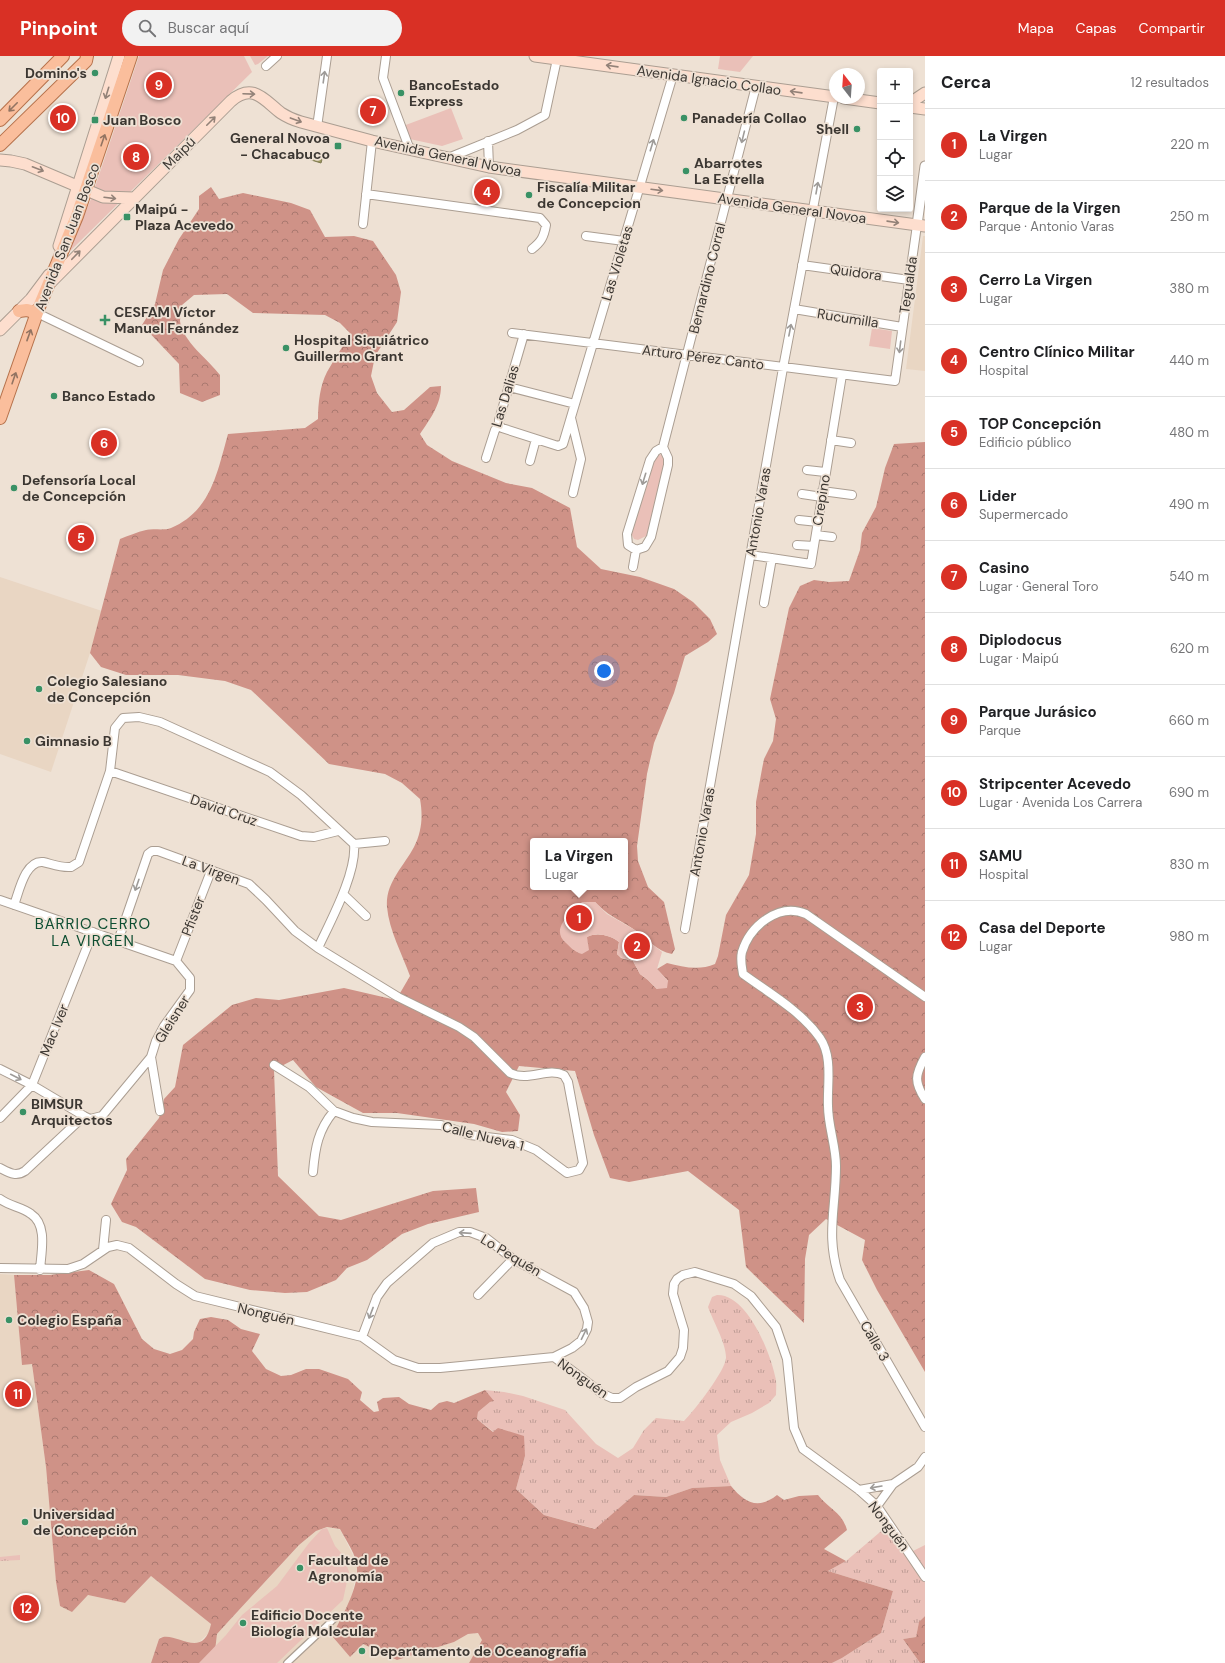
<!DOCTYPE html>
<html lang="es">
<meta charset="utf-8">
<style>
body{margin:0;font-family:"DM Sans",sans-serif;background:#f2f2f2;color:#202124}
.controls{position:absolute;right:12px;top:12px;display:grid;overflow:hidden;border-radius:4px;box-shadow:0 2px 6px #0003}
.controls button{width:36px;height:36px;display:grid;place-items:center;padding:0;border:0;border-bottom:1px solid #e0e0e0;background:#fff;color:#202124;font:20px sans-serif}
.compass{position:absolute;left:829px;top:12px;width:36px;height:36px;border-radius:50%;background:#fff;box-shadow:0 2px 6px #0003;rotate:343deg}
.you{position:absolute;left:604px;top:615px;width:14px;height:14px;margin:-10px;border:3px solid #fff;border-radius:50%;background:#1a73e8;box-shadow:0 0 0 6px #1a73e833}
.badge{display:grid;place-items:center;width:26px;height:26px;border-radius:50%;background:#d93025;color:#fff;font-size:13px;font-weight:700}
.pin{position:absolute;translate:-50% -50%;border:2px solid #fff;box-shadow:0 1px 4px #0006}
.popup{position:absolute;left:530px;top:782px;width:98px;height:52px;box-sizing:border-box;display:grid;place-content:center;border-radius:4px;background:#fff;filter:drop-shadow(0 1px 3px #0005);font-size:13px;white-space:nowrap;color:#757577}
.popup b{font-size:15px;color:#202124}
.popup::after{content:'';position:absolute;left:50%;top:100%;margin-left:-8px;border:8px solid transparent;border-top-color:#fff}
.list{margin:0;padding:0;list-style:none}
h2{display:flex;justify-content:space-between;align-items:center;height:52px;margin:0;padding:0 16px;font-size:17px}
h2 small{font-size:13px;font-weight:400;color:#757577}
.list li{display:grid;grid-template-columns:26px 1fr auto;gap:12px;align-items:center;box-sizing:border-box;height:72px;padding:0 16px;border-top:1px solid #e0e0e0}
.list b{display:block;font-size:15px;white-space:nowrap}
.list p{margin:0;font-size:13px;white-space:nowrap;color:#757577}
.list em{font-size:13px;font-style:normal;color:#757577}
.icon{flex:none;width:22px;height:22px;fill:none;stroke:currentColor;stroke-width:2;stroke-linecap:round;stroke-linejoin:round}
.map{position:relative;flex:none;width:925px;height:1607px;overflow:hidden}
header{display:flex;align-items:center;gap:24px;box-sizing:border-box;height:56px;padding:0 20px;background:#d93025;color:#fff}
header strong{font-size:19px}
nav{display:flex;gap:22px;margin-inline-start:auto;font-size:14px}
.search{width:280px;height:36px;background:#f2f2f2;display:flex;align-items:center;gap:10px;box-sizing:border-box;padding:0 14px;border-radius:22px;color:#757577;font-size:15px}
main{display:flex}
aside{flex:1;background:#fff}
.map>svg:first-child{display:block}
.built{fill:#e9d6c3}
.grass{fill:url(#grass-tufts)}
.forest{fill:url(#forest-crowns);fill-rule:evenodd}
.park{fill:#eac0b8}
.garden{fill:url(#garden-furrows)}
.water{fill:url(#water-rules);stroke:#7f7a51}
.lines{fill:none;stroke-linecap:round;stroke-linejoin:round}
.pedestrian-casing{stroke:#ab9e92;stroke-width:8}
.minor-casing{stroke:#ab9e92;stroke-width:10}
.tertiary-casing{stroke:#ab9e92;stroke-width:11}
.secondary-casing{stroke:#ab9e92;stroke-width:13}
.primary-casing{stroke:#b6724c;stroke-width:14}
.pedestrian{stroke:#fff;stroke-width:5.5}
.minor{stroke:#fff;stroke-width:8}
.tertiary{stroke:#fff;stroke-width:9}
.secondary{stroke:#fddece;stroke-width:11}
.primary{stroke:#fabe9c;stroke-width:12}
.oneway{stroke:#938278}
.oneway2{stroke:#9e9b98}
.oneway3{stroke:#927462}
.poi-dot{fill:#399165;stroke:#eee1d4;stroke-width:1.5}
.labels{text-anchor:middle;dominant-baseline:central;stroke-width:3.5;stroke-linejoin:round;paint-order:stroke}
.poi-label{font-size:14px;font-weight:bold;fill:#3c3732;stroke:#eee1d4;text-anchor:start}
.street-label{font-size:14px;fill:#3c3732;stroke:#eee1d4}
.neighbourhood-label{font-size:15px;letter-spacing:1px;fill:#0e4e32;stroke:#eee1d4}
</style>
<header>
<strong>Pinpoint</strong>
<div class="search"><svg class="icon" aria-label="search" viewBox="0 0 24 24"><circle cx="10" cy="10" r="6"/><path d="M15 15l6 6"/></svg>Buscar aquí</div>
<nav><a>Mapa</a><a>Capas</a><a>Compartir</a></nav>
</header>
<main>
<div class="map">
<svg width="925" height="1607" viewBox="0 0 925 1607">
<defs>
<pattern id="grass-tufts" width="24" height="20" patternUnits="userSpaceOnUse"><rect width="24" height="20" fill="#eac0b8"/><path d="M3 7l-1-3M5 7V3M7 7l1-3M15 17l-1-3M17 17v-4M19 17l1-3" fill="none" stroke="#bf9d96"/></pattern>
<pattern id="forest-crowns" width="20" height="18" patternUnits="userSpaceOnUse"><rect width="20" height="18" fill="#cf9287"/><path d="M2 6a3 3 0 1 1 6 0M12 15a3 3 0 1 1 6 0" fill="none" stroke="#a9786f"/></pattern>
<pattern id="garden-furrows" width="10" height="10" patternUnits="userSpaceOnUse"><rect width="10" height="10" fill="#eac0b8"/><path d="M-1 1l2-2M0 10L10 0M9 11l2-2" fill="none" stroke="#bf9d96"/></pattern>
<pattern id="water-rules" width="6" height="5" patternUnits="userSpaceOnUse"><rect width="6" height="5" fill="#9c975e"/><path d="M0 2.5h6" fill="none" stroke="#807c4e"/></pattern>
</defs>
<rect width="100%" height="100%" fill="#eee1d4"/>
<path class="built" d="M923,180H925V315L906,313Z
M0,521L105,556L90,597L51,716L0,698Z
M0,1218L14,1219L22,1308H32L46,1411L56,1526L60,1550L72,1555L88,1539L125,1547L151,1520L211,1568L209,1577L197,1588H190L167,1581H161L159,1583L151,1607H0Z
M327,1471L340,1473L355,1503L357,1514L351,1544L332,1580L350,1601L363,1588L397,1604L454,1586L468,1578L479,1577L482,1584L469,1607H206L215,1595L217,1578L227,1567L299,1489L316,1475Z"/>
<path class="grass" d="M717,1239C747,1238 770,1296 775,1320C777,1326 776,1333 776,1339L769,1347L752,1357L731,1366L717,1379L720,1404L731,1430L692,1432L666,1441L634,1439L596,1473L544,1459L516,1433L525,1400L477,1363L478,1356L490,1346L493,1345L485,1334L504,1336L523,1340L565,1354L596,1388L618,1402L633,1392L644,1374L656,1362L684,1365C694,1355 727,1313 726,1301C726,1287 713,1265 708,1251L712,1241Z
M886,1471L905,1499L925,1489V1560L919,1567L916,1581L903,1583L920,1607H832L842,1602L881,1577L893,1535L828,1515L846,1505Z
M20,1499V1504L0,1505V1501Z"/>
<path class="forest" d="M211,131L219,143L243,137L291,147L310,154L325,181L354,180L373,185L396,219L401,236L397,266L375,300L371,320L377,337L392,356L404,354L430,331L441,330C441,349 430,363 420,378L427,389L452,405L506,427L532,432L570,452L577,491L601,513L640,521L674,533L693,546L710,563L717,578L708,586L685,600L674,637L654,687L647,718L637,790L638,805L648,831L664,846L675,893L672,898C656,895 648,883 636,875C620,863 610,862 595,846L587,881C597,876 610,879 619,886L617,898L621,902L633,905L640,918L648,924L657,933L668,925L657,913L667,907C683,911 699,915 715,908L718,900L726,859L749,819L756,778V746L762,713L764,703L773,685L776,663L770,643L789,552L800,530L814,524L829,526L849,525L860,494L862,477L876,451L885,412L894,388L925,386V1316L877,1234L862,1204L865,1184L826,1163L809,1179L805,1203L804,1267L746,1211L739,1154L688,1115L629,1126L610,1122L594,1079L575,1015L519,1010L506,1036L520,1059L518,1075L502,1076L474,1068L397,1057H363L316,1031L293,1004L274,1014L278,1120L319,1160L341,1164L433,1135L476,1132L479,1156L428,1168L402,1178L367,1204L347,1212L336,1224L307,1236L285,1237L250,1234L205,1223L136,1171L122,1166L111,1148L127,1114L126,1103L159,1062L164,1043L175,1031L183,989L232,949L256,942L279,944L344,932L396,944L410,920C402,898 389,874 387,851C385,827 404,810 414,791C422,775 423,760 420,743L402,727L385,718L329,708L251,634L225,625L178,619H126L101,611L90,597L120,483C128,480 137,476 146,474C154,472 163,475 171,472C211,455 217,417 228,378L305,372L318,363C318,348 320,329 327,316C334,303 343,291 350,277L340,267L325,259L253,257L227,238L194,239L182,249C182,254 180,260 180,265C182,285 209,304 220,319V339L202,346L180,337L179,308L142,269L155,248L163,214L179,183L199,153V140ZM533,785H625V831H533Z
M89,1214L114,1228L142,1283L154,1293L170,1298L182,1294L193,1283L194,1276L200,1263L211,1261L228,1264L241,1273L260,1278L252,1295L266,1313L281,1320L291,1319L306,1313H319L348,1323L362,1336L360,1344L374,1356L379,1355L377,1346L383,1342L399,1341L409,1348L431,1354L439,1347L447,1345L454,1347L485,1334L494,1345L490,1346L478,1356L477,1363L493,1376L498,1372L524,1380L525,1400L516,1433L544,1459L595,1473L634,1439L666,1441L692,1432L731,1430C745,1447 758,1454 777,1439L784,1444L799,1440L818,1439C829,1453 842,1456 847,1474L824,1493L846,1505L828,1515L893,1535L881,1577L842,1602L832,1607H469L482,1584L478,1577L468,1578L454,1586L397,1604L363,1588L350,1601L332,1580C341,1562 358,1534 357,1513C357,1499 346,1485 340,1473L327,1471L316,1475L299,1489L227,1567L217,1578L215,1595L206,1607H151L159,1583C173,1572 203,1607 211,1568L151,1520L125,1547L88,1539L72,1556L60,1550L56,1526L46,1411L32,1308L22,1309L14,1219H50Z
M925,1560V1607H920L903,1583L916,1581L919,1566Z"/>
<path class="park" d="M139,0H244L252,16L67,198L91,143Z
M250,0H268L258,8L255,9Z
M720,0H753L740,16L718,13Z
M451,52L463,83L442,90L405,82L403,70Z
M872,272L892,275L890,293L869,290Z
M658,398L663,399L665,405L648,479L638,484L634,483L631,477L653,405Z
M582,846H595L607,858L635,874L662,896L657,913L668,925L667,932L657,933L648,924L640,918L633,905L622,902L617,898L619,886C610,879 597,876 587,881L589,894L582,898C575,896 571,892 566,887C549,873 572,856 582,846Z
M327,1472L335,1490L343,1499L349,1516L343,1544L277,1607H199L226,1579L242,1559L277,1530L309,1487L322,1473Z"/>
<path class="garden" d="M138,83L144,90L142,92L130,94Z"/>
<path class="water" d="M310,96L323,100L321,107L308,103Z"/>
<g class="lines">
<defs>
<path id="pedestrian" d="M287,1607L335,1562"/>
<path id="minor" d="M386,0L383,22L410,94
M266,10L277,0
M317,71L327,0
M488,85L489,111
M448,102L517,74L545,59L557,3
M366,138L540,162L546,169C544,181 541,186 532,193
M363,168L372,85
M586,180L624,185
M802,209L909,224
M794,253L902,271
M37,257L139,306
M512,277L895,325L917,169
M509,331L575,348
M571,362L581,403L573,437
M499,369L502,372L558,390L563,388L673,19
M831,384L851,387
M663,391L656,395L650,404L627,478L628,489L636,494L645,491L651,481L668,409V402L663,391L756,30
M486,402L495,374L499,369V364L524,278
M530,405L536,383
M807,414L825,416
M822,435L852,439
M802,438L822,441
M799,464L818,466
M816,479L832,481
M797,489L814,490
M751,499L811,508L842,319
M633,511L636,494
M764,547L772,502
M110,715L301,780L314,781L338,775
M354,788L385,785
M343,838L366,860
M0,844L176,905
M14,849C19,836 25,804 43,806C52,808 61,812 71,811L79,806L110,715L115,672L123,662L139,661L160,666L270,716L301,739L354,788C357,817 330,866 318,892
M685,873L783,312L834,41
M118,885L148,798L152,795H158L249,828L266,844L295,875L318,892L398,941L459,971L474,981L510,1017C529,1026 547,1011 564,1019L568,1026L583,1107L579,1114L567,1117L536,1094L512,1084L470,1079L441,1069L372,1066L353,1062L334,1055L309,1031L274,1009
M176,905L211,815
M925,941L806,858C779,846 750,870 742,896C740,904 742,911 743,918C769,937 801,955 820,982C833,1001 827,1028 828,1050C828,1070 836,1090 836,1110C836,1153 825,1180 840,1224L925,1371
M151,1001L160,1055
M925,1001C915,1019 914,1026 925,1043
M0,1013L32,1029L84,1060L90,1063L102,1060L151,1001L156,985L164,970L190,934V922L176,905
M0,1062L32,1029L93,876
M0,1112C10,1117 16,1121 25,1115L84,1060
M313,1116C315,1092 318,1074 334,1055
M0,1143C9,1150 22,1151 31,1158C48,1169 41,1197 40,1214
M103,1194L106,1164
M0,1212L68,1213L83,1208L108,1191L117,1189L129,1192L176,1228L195,1240L362,1281L394,1304L418,1312H440L554,1301L572,1292L581,1285L587,1273L588,1266L584,1252L574,1236L513,1203L486,1182L470,1176H459L433,1187L387,1227L377,1241L362,1281
M478,1239L513,1203
M554,1301L603,1338L612,1342H620L636,1331L668,1315L680,1301L683,1292L684,1274L673,1238L674,1228L677,1223L683,1219L695,1216L734,1228L751,1240L776,1271L787,1303L794,1372L803,1393L859,1434L877,1450L925,1521
M859,1434L893,1428
M877,1450L893,1428L918,1411L925,1401"/>
<path id="tertiary" d="M917,169L925,110"/>
<path id="secondary" d="M535,0L835,41
M844,42L880,47
M910,47L925,37
M910,51L925,53
M0,104L11,105L25,108L103,141L134,142
M59,190L119,0
M50,227L231,45C253,26 264,44 281,57C287,61 294,64 301,66L372,85L489,111L925,170
M0,274L31,243L49,219"/>
<path id="primary" d="M0,64L63,0
M0,89L86,5L87,0
M19,255L27,254L37,257
M0,362L39,251L77,160L131,0"/>
</defs>
<use href="#pedestrian" class="pedestrian-casing"/>
<use href="#minor" class="minor-casing"/>
<use href="#tertiary" class="tertiary-casing"/>
<use href="#secondary" class="secondary-casing"/>
<use href="#primary" class="primary-casing"/>
<use href="#pedestrian" class="pedestrian"/>
<use href="#minor" class="minor"/>
<use href="#tertiary" class="tertiary"/>
<use href="#secondary" class="secondary"/>
<use href="#primary" class="primary"/>
</g>
<defs><path id="oneway-shaft" d="M-6 0H5M1.5-3L5.5 0L1.5 3" fill="none" stroke-width="1.6" stroke-linecap="round" stroke-linejoin="round"/></defs>
<g class="oneway">
<use href="#oneway-shaft" transform="translate(612 10) rotate(-172)"/>
<use href="#oneway-shaft" transform="translate(796 36) rotate(-172)"/>
<use href="#oneway-shaft" transform="translate(107 37) rotate(107)"/>
<use href="#oneway-shaft" transform="translate(249 38) rotate(2)"/>
<use href="#oneway-shaft" transform="translate(296 64) rotate(20)"/>
<use href="#oneway-shaft" transform="translate(211 65) rotate(-45)"/>
<use href="#oneway-shaft" transform="translate(38 113) rotate(21)"/>
<use href="#oneway-shaft" transform="translate(657 134) rotate(7)"/>
<use href="#oneway-shaft" transform="translate(110 142) rotate(7)"/>
<use href="#oneway-shaft" transform="translate(893 166) rotate(8)"/>
<use href="#oneway-shaft" transform="translate(76 199) rotate(-46)"/>
</g>
<g class="oneway2">
<use href="#oneway-shaft" transform="translate(324 21) rotate(-82)"/>
<use href="#oneway-shaft" transform="translate(743 81) rotate(104)"/>
<use href="#oneway-shaft" transform="translate(652 89) rotate(-73)"/>
<use href="#oneway-shaft" transform="translate(817 132) rotate(-80)"/>
<use href="#oneway-shaft" transform="translate(790 274) rotate(-79)"/>
<use href="#oneway-shaft" transform="translate(900 291) rotate(97)"/>
<use href="#oneway-shaft" transform="translate(644 423) rotate(107)"/>
<use href="#oneway-shaft" transform="translate(137 829) rotate(109)"/>
<use href="#oneway-shaft" transform="translate(16 1021) rotate(27)"/>
<use href="#oneway-shaft" transform="translate(465 1177) rotate(-176)"/>
<use href="#oneway-shaft" transform="translate(371 1257) rotate(111)"/>
<use href="#oneway-shaft" transform="translate(584 1278) rotate(-64)"/>
<use href="#oneway-shaft" transform="translate(876 1431) rotate(170)"/>
</g>
<g class="oneway3">
<use href="#oneway-shaft" transform="translate(13 51) rotate(135)"/>
<use href="#oneway-shaft" transform="translate(103 84) rotate(-71)"/>
<use href="#oneway-shaft" transform="translate(29 279) rotate(-70)"/>
<use href="#oneway-shaft" transform="translate(14 322) rotate(-71)"/>
</g>
<g class="poi-dot">
<circle cx="95" cy="17" r="4"/>
<circle cx="401" cy="37" r="4"/>
<circle cx="684" cy="62" r="4"/>
<rect x="91" y="60" width="8" height="8" rx="2"/>
<circle cx="857" cy="73" r="4"/>
<rect x="334" y="86" width="8" height="8" rx="2"/>
<circle cx="686" cy="115" r="4"/>
<circle cx="529" cy="139" r="4"/>
<rect x="123" y="157" width="8" height="8" rx="2"/>
<path d="M103 258h4v4h4v4h-4v4h-4v-4h-4v-4h4z"/>
<circle cx="286" cy="292" r="4"/>
<circle cx="54" cy="340" r="4"/>
<circle cx="14" cy="432" r="4"/>
<circle cx="39" cy="633" r="4"/>
<circle cx="27" cy="685" r="4"/>
<circle cx="23" cy="1056" r="4"/>
<circle cx="9" cy="1264" r="4"/>
<circle cx="25" cy="1466" r="4"/>
<circle cx="300" cy="1512" r="4"/>
<circle cx="243" cy="1567" r="4"/>
<circle cx="362" cy="1595" r="4"/>
</g>
<g class="labels">
<g class="poi-label">
<text x="87" y="17" text-anchor="end">Domino's</text>
<text x="409" y="29">BancoEstado<tspan x="409" dy="16">Express</tspan></text>
<text x="692" y="62">Panadería Collao</text>
<text x="103" y="64">Juan Bosco</text>
<text x="849" y="73" text-anchor="end">Shell</text>
<text x="330" y="82" text-anchor="end">General Novoa<tspan x="330" dy="16">- Chacabuco</tspan></text>
<text x="694" y="107">Abarrotes<tspan x="694" dy="16">La Estrella</tspan></text>
<text x="537" y="131">Fiscalía Militar<tspan x="537" dy="16">de Concepcion</tspan></text>
<text x="135" y="153">Maipú -<tspan x="135" dy="16">Plaza Acevedo</tspan></text>
<text x="114" y="256">CESFAM Víctor<tspan x="114" dy="16">Manuel Fernández</tspan></text>
<text x="294" y="284">Hospital Siquiátrico<tspan x="294" dy="16">Guillermo Grant</tspan></text>
<text x="62" y="340">Banco Estado</text>
<text x="22" y="424">Defensoría Local<tspan x="22" dy="16">de Concepción</tspan></text>
<text x="47" y="625">Colegio Salesiano<tspan x="47" dy="16">de Concepción</tspan></text>
<text x="35" y="685">Gimnasio B</text>
<text x="31" y="1048">BIMSUR<tspan x="31" dy="16">Arquitectos</tspan></text>
<text x="17" y="1264">Colegio España</text>
<text x="33" y="1458">Universidad<tspan x="33" dy="16">de Concepción</tspan></text>
<text x="308" y="1504">Facultad de<tspan x="308" dy="16">Agronomía</tspan></text>
<text x="251" y="1559">Edificio Docente<tspan x="251" dy="16">Biología Molecular</tspan></text>
<text x="370" y="1595">Departamento de Oceanografía</text>
</g>
<g class="street-label">
<text transform="translate(709 24) rotate(8)">Avenida Ignacio Collao</text>
<text transform="translate(179 97) rotate(-45)">Maipú</text>
<text transform="translate(448 100) rotate(12)">Avenida General Novoa</text>
<text transform="translate(792 152) rotate(8)">Avenida General Novoa</text>
<text transform="translate(67 181) rotate(-69)">Avenida San Juan Bosco</text>
<text transform="translate(617 207) rotate(-73)">Las Violetas</text>
<text transform="translate(856 216) rotate(8)">Quidora</text>
<text transform="translate(707 222) rotate(-76)">Bernardino Corral</text>
<text transform="translate(908 229) rotate(-82)">Tegualda</text>
<text transform="translate(848 262) rotate(9)">Rucumilla</text>
<text transform="translate(703 301) rotate(7)">Arturo Pérez Canto</text>
<text transform="translate(505 340) rotate(-73)">Las Dalias</text>
<text transform="translate(821 444) rotate(-81)">Crepino</text>
<text transform="translate(758 456) rotate(-80)">Antonio Varas</text>
<text transform="translate(224 754) rotate(19)">David Cruz</text>
<text transform="translate(702 776) rotate(-80)">Antonio Varas</text>
<text transform="translate(211 814) rotate(20)">La Virgen</text>
<text transform="translate(193 860) rotate(-69)">Pfister</text>
<text transform="translate(172 963) rotate(-58)">Gleisner</text>
<text transform="translate(54 974) rotate(-68)">Mac Iver</text>
<text transform="translate(483 1080) rotate(14)">Calle Nueva 1</text>
<text transform="translate(511 1199) rotate(31)">Lo Pequén</text>
<text transform="translate(266 1258) rotate(13)">Nonguén</text>
<text transform="translate(875 1285) rotate(60)">Calle 3</text>
<text transform="translate(583 1322) rotate(35)">Nonguén</text>
<text transform="translate(889 1470) rotate(53)">Nonguén</text>
</g>
<g class="neighbourhood-label">
<text x="93" y="868">BARRIO CERRO<tspan x="93" dy="17">LA VIRGEN</tspan></text>
</g>
</g>
</svg>
<div class="controls">
<button>+</button>
<button>−</button>
<button><svg class="icon" aria-label="locate" viewBox="0 0 24 24"><circle cx="12" cy="12" r="6"/><path d="M12 2v4M12 18v4M2 12h4M18 12h4"/></svg></button>
<button><svg class="icon" aria-label="layers" viewBox="0 0 24 24"><path d="M12 4l9 5-9 5-9-5zM3 14l9 5 9-5"/></svg></button>
</div>
<svg class="compass" viewBox="-18 -18 36 36"><path d="M0-13l5 13h-10z" fill="#e53935"/><path d="M0 13l5-13h-10z" fill="#757577"/></svg>
<div class="you"></div>
<div class="pin badge" style="left:579px;top:862px">1</div>
<div class="popup"><b>La Virgen</b>Lugar</div>
<div class="pin badge" style="left:637px;top:890px">2</div>
<div class="pin badge" style="left:860px;top:951px">3</div>
<div class="pin badge" style="left:487px;top:136px">4</div>
<div class="pin badge" style="left:81px;top:482px">5</div>
<div class="pin badge" style="left:104px;top:387px">6</div>
<div class="pin badge" style="left:373px;top:55px">7</div>
<div class="pin badge" style="left:136px;top:101px">8</div>
<div class="pin badge" style="left:159px;top:29px">9</div>
<div class="pin badge" style="left:63px;top:62px">10</div>
<div class="pin badge" style="left:18px;top:1338px">11</div>
<div class="pin badge" style="left:26px;top:1552px">12</div>
</div>
<aside>
<h2>Cerca<small>12 resultados</small></h2>
<ul class="list">
<li><span class="badge">1</span><div><b>La Virgen</b><p>Lugar</p></div><em>220 m</em></li>
<li><span class="badge">2</span><div><b>Parque de la Virgen</b><p>Parque · Antonio Varas</p></div><em>250 m</em></li>
<li><span class="badge">3</span><div><b>Cerro La Virgen</b><p>Lugar</p></div><em>380 m</em></li>
<li><span class="badge">4</span><div><b>Centro Clínico Militar</b><p>Hospital</p></div><em>440 m</em></li>
<li><span class="badge">5</span><div><b>TOP Concepción</b><p>Edificio público</p></div><em>480 m</em></li>
<li><span class="badge">6</span><div><b>Lider</b><p>Supermercado</p></div><em>490 m</em></li>
<li><span class="badge">7</span><div><b>Casino</b><p>Lugar · General Toro</p></div><em>540 m</em></li>
<li><span class="badge">8</span><div><b>Diplodocus</b><p>Lugar · Maipú</p></div><em>620 m</em></li>
<li><span class="badge">9</span><div><b>Parque Jurásico</b><p>Parque</p></div><em>660 m</em></li>
<li><span class="badge">10</span><div><b>Stripcenter Acevedo</b><p>Lugar · Avenida Los Carrera</p></div><em>690 m</em></li>
<li><span class="badge">11</span><div><b>SAMU</b><p>Hospital</p></div><em>830 m</em></li>
<li><span class="badge">12</span><div><b>Casa del Deporte</b><p>Lugar</p></div><em>980 m</em></li>
</ul>
</aside>
</main>
